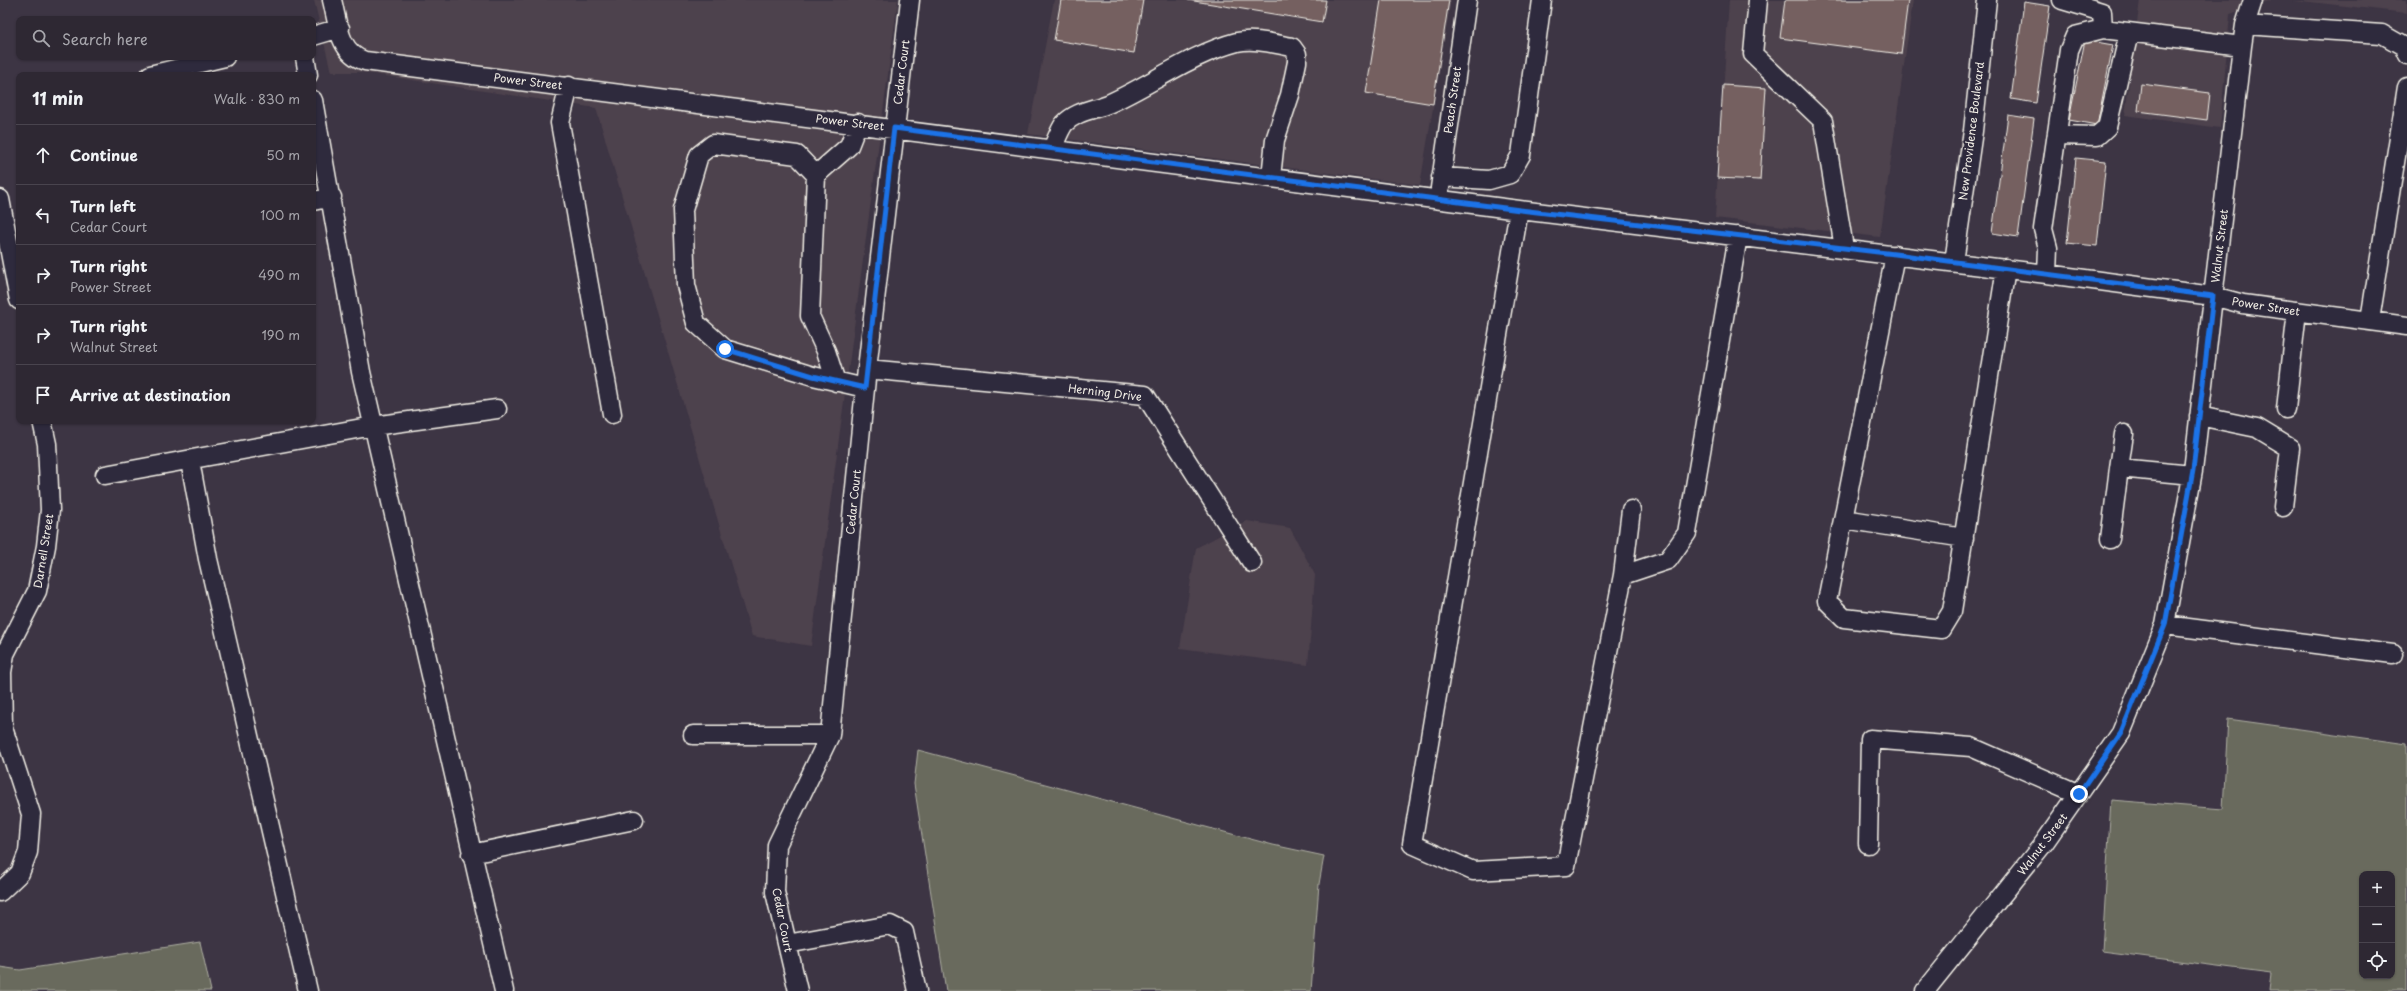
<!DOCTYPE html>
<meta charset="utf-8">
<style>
body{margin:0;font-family:"Playpen Sans",sans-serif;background:#36303b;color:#f1f3f6}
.controls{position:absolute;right:12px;bottom:12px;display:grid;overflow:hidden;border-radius:8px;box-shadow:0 1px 3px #0004}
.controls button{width:36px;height:36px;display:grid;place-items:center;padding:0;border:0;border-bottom:1px solid #49444e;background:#2e2833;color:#f1f3f6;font:20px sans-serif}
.stop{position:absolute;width:12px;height:12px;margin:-9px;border:3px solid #1a73e8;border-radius:50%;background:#fff}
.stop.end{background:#1a73e8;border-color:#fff;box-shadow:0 1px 4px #0008}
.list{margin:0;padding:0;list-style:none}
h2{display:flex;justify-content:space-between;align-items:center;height:52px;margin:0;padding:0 16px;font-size:17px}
h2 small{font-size:13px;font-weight:400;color:#a7a6ac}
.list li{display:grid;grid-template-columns:26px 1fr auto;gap:12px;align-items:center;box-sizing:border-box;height:60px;padding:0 16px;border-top:1px solid #49444e}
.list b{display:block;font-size:15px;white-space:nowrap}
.list p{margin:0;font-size:13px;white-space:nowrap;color:#a7a6ac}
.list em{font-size:13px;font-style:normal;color:#a7a6ac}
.icon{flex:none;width:22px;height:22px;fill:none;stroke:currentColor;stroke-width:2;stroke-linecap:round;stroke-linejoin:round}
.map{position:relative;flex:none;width:2407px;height:991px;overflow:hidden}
.search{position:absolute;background:#2e2833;box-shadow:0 1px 3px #0004;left:16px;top:16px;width:300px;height:44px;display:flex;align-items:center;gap:10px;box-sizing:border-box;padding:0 14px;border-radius:8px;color:#a7a6ac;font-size:15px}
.panel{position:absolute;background:#2e2833;box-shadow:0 1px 3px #0004;left:16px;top:72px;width:300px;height:352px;border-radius:8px}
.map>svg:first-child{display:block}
.built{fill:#4e424d}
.green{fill:#696b5d;stroke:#aeaea2;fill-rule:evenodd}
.building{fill:#746061;stroke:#f4f1e8}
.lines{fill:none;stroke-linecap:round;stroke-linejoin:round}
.minor-casing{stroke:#f4f1e8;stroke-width:21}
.minor{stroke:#2f2a3d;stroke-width:18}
.route{stroke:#1a73e8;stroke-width:5}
.labels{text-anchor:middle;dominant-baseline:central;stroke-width:3.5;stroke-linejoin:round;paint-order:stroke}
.street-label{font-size:11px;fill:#f4f1e8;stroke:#2f2a3d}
</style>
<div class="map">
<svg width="2407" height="991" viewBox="0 0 2407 991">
<rect width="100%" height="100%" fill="#3d3544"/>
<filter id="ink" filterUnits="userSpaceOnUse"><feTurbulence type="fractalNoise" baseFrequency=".025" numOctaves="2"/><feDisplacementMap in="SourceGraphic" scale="8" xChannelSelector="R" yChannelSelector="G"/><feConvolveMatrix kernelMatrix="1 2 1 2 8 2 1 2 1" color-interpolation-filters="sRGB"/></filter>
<g filter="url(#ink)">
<path class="built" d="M314,0H898L811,646L752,636L596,108L360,72H331Z
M1054,0H1451L1420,185L1028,134Z
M1729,0H1913L1880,237L1715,218Z
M2140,0H2271L2230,14L2220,128L2125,115Z
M2293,0H2407V13Z
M1247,521L1290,528L1315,575L1308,665L1180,648L1196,548Z"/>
<path class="green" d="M2228,719L2407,744V991H2269L2271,973L2102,951L2111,800L2223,809ZM2362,874H2392V976H2362Z
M918,750L1273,845L1324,856L1319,884L1311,991H946L914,784Z
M200,942L211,991H0V967L20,970Z"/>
<path class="building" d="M1061,0H1143L1134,53L1054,40Z
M1188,0H1326L1322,22Z
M1381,0H1449L1433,104L1366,93Z
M1785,0H1908L1901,54L1780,38Z
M2024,2L2050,6L2036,103L2011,99Z
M2085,40L2113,45L2097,125L2069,120Z
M2141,84L2210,93L2207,120L2138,111Z
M1723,85L1766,88L1760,180L1717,178Z
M2008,115L2034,119L2018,237L1992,233Z
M2076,158L2106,161L2097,246L2067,243Z"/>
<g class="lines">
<defs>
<path id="minor" d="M332,0C338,24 339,53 365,61L1519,210L2047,274L2213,296L2243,304L2407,326
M1758,0L1753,54L1823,121L1844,248
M2062,0L2102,12L2103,29
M2245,25L2382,34L2403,46L2407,55
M313,36L340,28
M305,57L308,75
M150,75L225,57
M569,86L560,123L612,414
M313,100L361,372L504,991
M2057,135L2097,136L2107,127L2129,33
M1052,149C1056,141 1059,131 1064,124C1076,111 1093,110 1108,104C1151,85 1191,54 1237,42C1254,38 1275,44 1292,47L1297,54V62L1290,95L1275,140L1271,177
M816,175L849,146L858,123
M1441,177L1489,180L1510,174L1521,155L1542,0
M1440,188L1467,0
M0,199L19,300
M313,201L332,197
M1519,210L1412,844L1473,871L1566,866L1623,575L1631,510
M1895,255L1827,601L1844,618L1941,629L1952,611L2006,268
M1954,262L1973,131L1987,0
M2047,274L2048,248L2043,229L2069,50L2075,36L2103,29L2242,46
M2370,320L2407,87
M867,369L1145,395L1252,563
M836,382L826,351L810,316L816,175L797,155L713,144L699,155L683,210L686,285L696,323L725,349L813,376L865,388
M2286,409L2297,311
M2199,416L2257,428L2290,448L2283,507
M190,461L208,559L308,991
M2119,468L2124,434
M105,475L373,426L497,409
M1844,519L1964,538
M2110,539L2119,468L2192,475
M1623,575L1668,560L1687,533L1738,236
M2165,625L2393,654
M693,735H830
M1868,844L1870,739L1971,747L2079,794
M471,854L634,820
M0,892L20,873L28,852L31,814L3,728L2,672L5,654L37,591L46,546L50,510L47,444L42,421
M787,944L890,925L904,932L917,991
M798,991L775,892L777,845L830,735L867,369L910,0
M1925,991L2044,843L2121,733L2165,625L2193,471L2242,46L2245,25L2253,0"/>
</defs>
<use href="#minor" class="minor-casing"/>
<use href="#minor" class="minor"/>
</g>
</g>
<g class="lines" filter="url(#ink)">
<path class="route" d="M725,349L813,376L865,388L894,128L1520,210L1895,254L2213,296L2193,470L2165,625L2121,733L2079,794"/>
</g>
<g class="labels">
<g class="street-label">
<text transform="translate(901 72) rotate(-83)">Cedar Court</text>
<text transform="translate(528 81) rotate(7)">Power Street</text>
<text transform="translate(1452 100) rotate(-82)">Peach Street</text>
<text transform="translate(850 122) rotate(7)">Power Street</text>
<text transform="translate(1971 131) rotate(-83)">New Providence Boulevard</text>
<text transform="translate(2219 246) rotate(-83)">Walnut Street</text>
<text transform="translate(2266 306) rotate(9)">Power Street</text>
<text transform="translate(1105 392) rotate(7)">Herning Drive</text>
<text transform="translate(853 502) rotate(-84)">Cedar Court</text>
<text transform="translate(43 551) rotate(-81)">Darnell Street</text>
<text transform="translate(2042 844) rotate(-53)">Walnut Street</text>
<text transform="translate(783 920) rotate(79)">Cedar Court</text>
</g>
</g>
</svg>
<div class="controls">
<button>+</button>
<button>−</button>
<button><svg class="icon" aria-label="locate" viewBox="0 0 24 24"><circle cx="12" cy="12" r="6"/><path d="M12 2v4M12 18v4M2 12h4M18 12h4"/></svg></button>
</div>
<div class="stop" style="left:725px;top:349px"></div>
<div class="stop end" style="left:2079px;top:794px"></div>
<div class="search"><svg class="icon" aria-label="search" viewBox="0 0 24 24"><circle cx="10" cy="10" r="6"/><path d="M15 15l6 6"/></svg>Search here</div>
<section class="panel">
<h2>11 min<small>Walk · 830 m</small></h2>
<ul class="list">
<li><svg class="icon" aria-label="ahead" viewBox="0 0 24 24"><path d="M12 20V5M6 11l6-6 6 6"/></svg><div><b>Continue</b></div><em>50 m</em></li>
<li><svg class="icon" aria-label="left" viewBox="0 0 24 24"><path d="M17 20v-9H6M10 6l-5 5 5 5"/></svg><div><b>Turn left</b><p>Cedar Court</p></div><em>100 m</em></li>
<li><svg class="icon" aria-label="right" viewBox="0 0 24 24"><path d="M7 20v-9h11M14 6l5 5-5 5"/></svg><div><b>Turn right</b><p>Power Street</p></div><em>490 m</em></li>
<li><svg class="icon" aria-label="right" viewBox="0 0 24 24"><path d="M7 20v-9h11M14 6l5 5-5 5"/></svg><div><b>Turn right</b><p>Walnut Street</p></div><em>190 m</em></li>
<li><svg class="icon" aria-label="arrive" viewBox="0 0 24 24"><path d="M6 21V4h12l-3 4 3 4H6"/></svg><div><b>Arrive at destination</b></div></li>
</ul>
</section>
</div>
